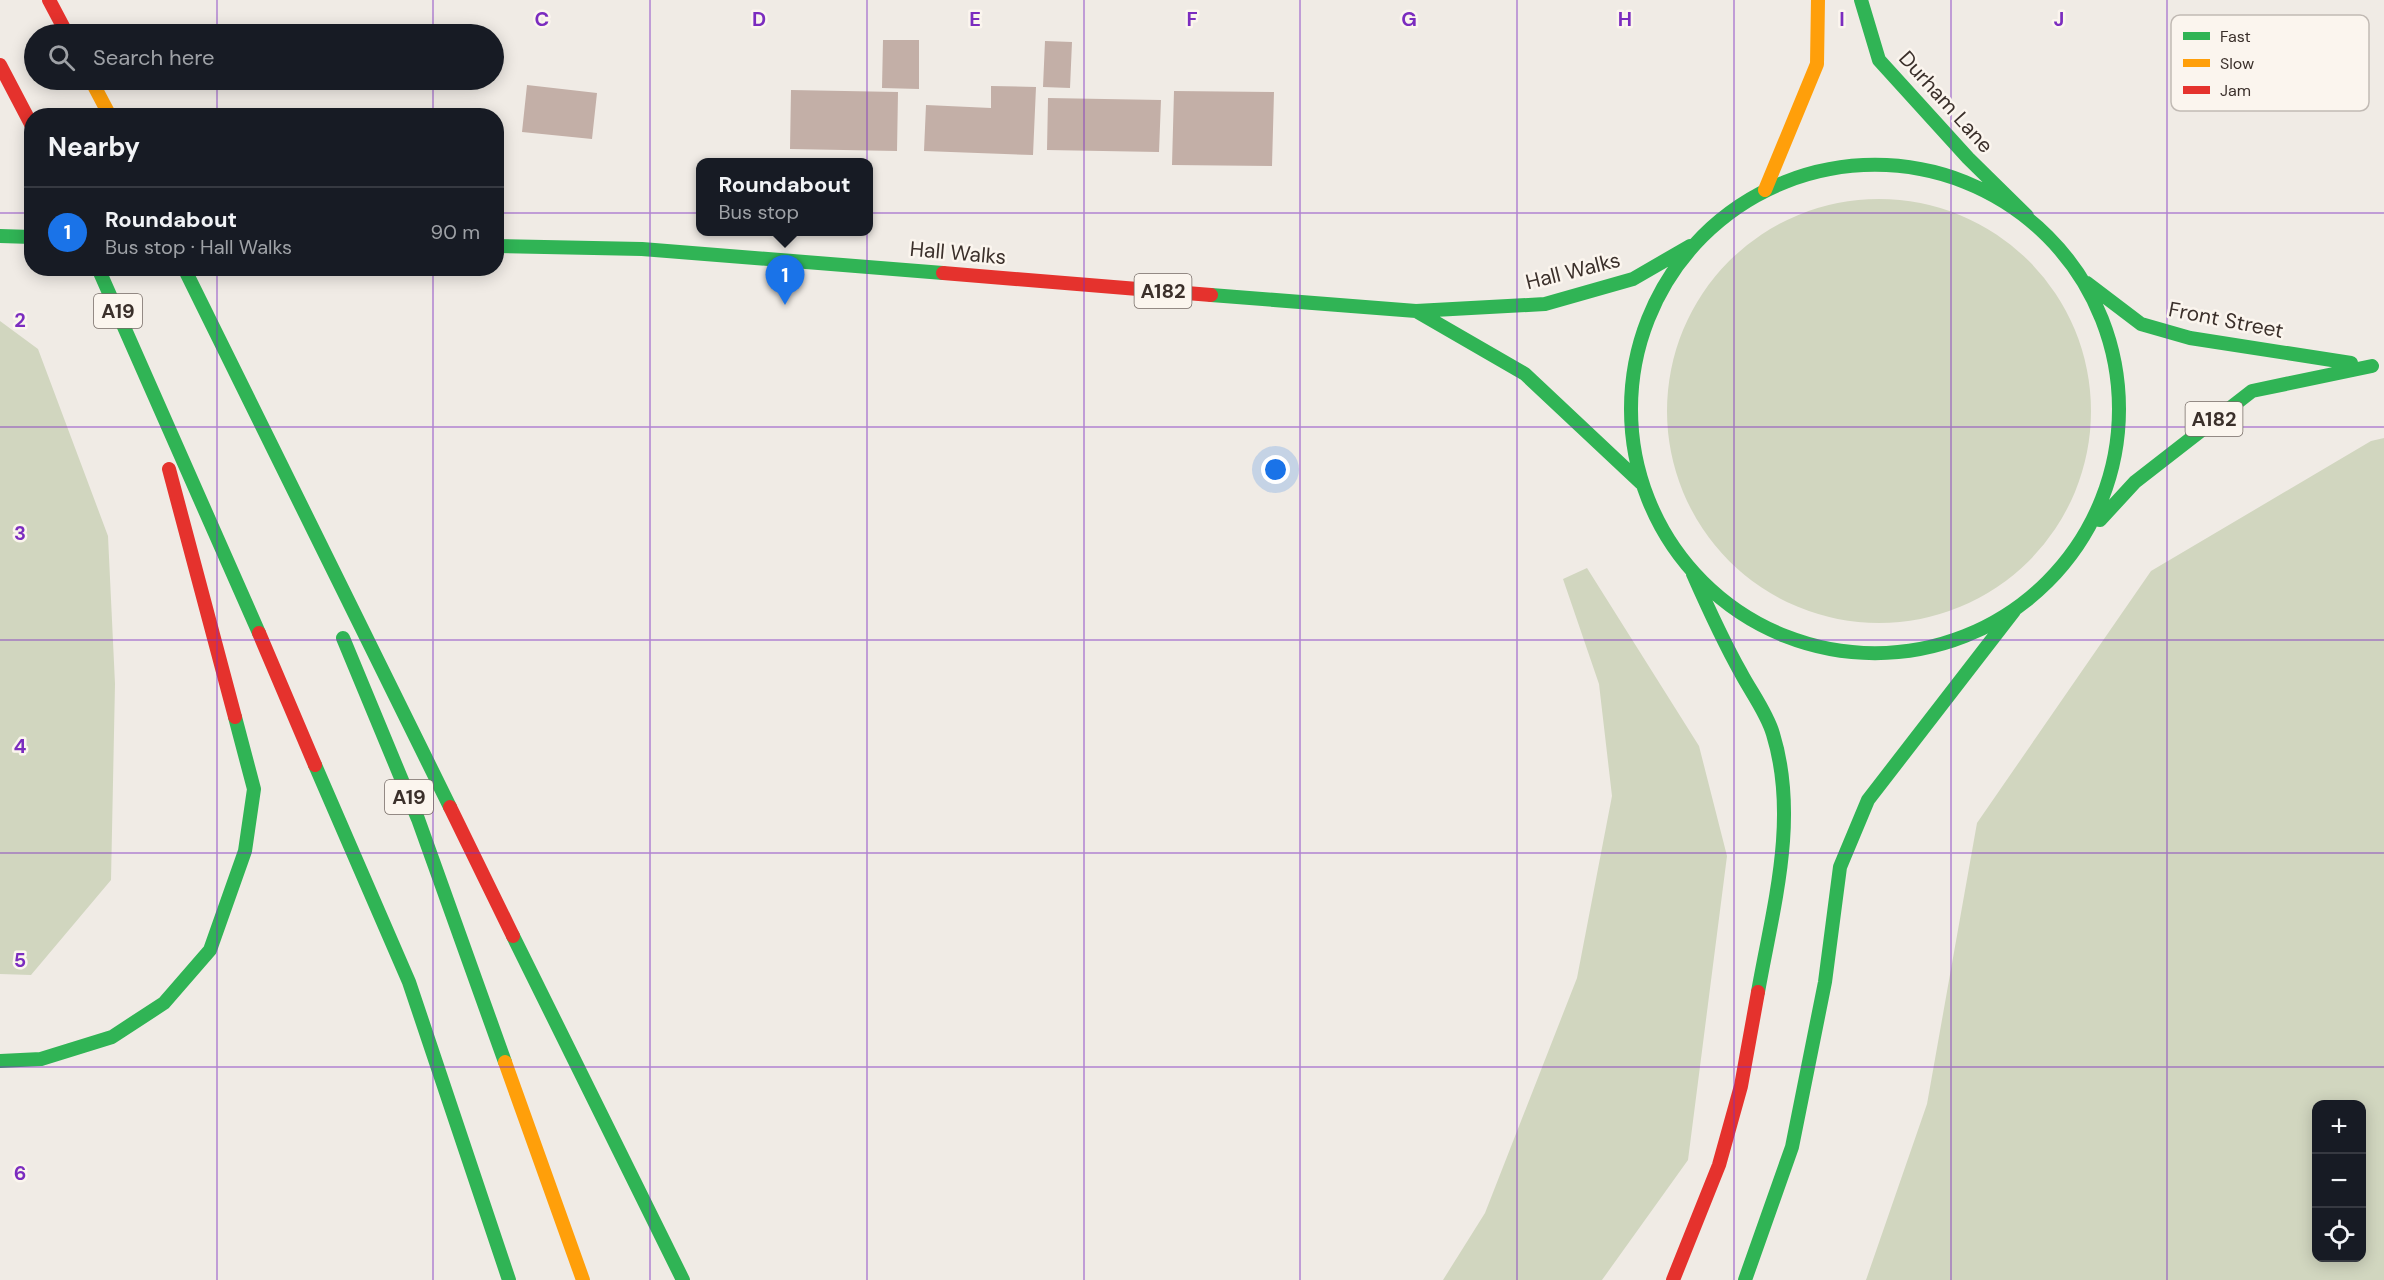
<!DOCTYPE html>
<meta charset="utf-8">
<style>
body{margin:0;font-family:"DM Sans",sans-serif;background:#20242c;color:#f1f3f6}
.controls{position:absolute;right:18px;bottom:18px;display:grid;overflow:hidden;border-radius:12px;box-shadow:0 3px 15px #0003}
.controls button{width:54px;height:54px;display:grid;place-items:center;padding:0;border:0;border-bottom:2px solid #363941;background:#171b24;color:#f1f3f6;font:30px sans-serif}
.you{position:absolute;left:1276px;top:470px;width:21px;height:21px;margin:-15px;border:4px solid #fff;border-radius:50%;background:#1a73e8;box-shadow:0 0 0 9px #1a73e833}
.badge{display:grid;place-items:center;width:39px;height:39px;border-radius:50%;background:#1a73e8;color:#fff;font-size:20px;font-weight:700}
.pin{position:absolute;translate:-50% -50px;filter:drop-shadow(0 2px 3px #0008)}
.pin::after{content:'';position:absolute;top:32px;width:21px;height:18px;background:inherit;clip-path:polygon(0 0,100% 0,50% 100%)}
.popup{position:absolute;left:696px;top:158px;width:177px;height:78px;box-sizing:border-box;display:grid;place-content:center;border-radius:12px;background:#171b24;filter:drop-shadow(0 2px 4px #0005);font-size:20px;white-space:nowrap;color:#9ea1a6}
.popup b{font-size:22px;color:#f1f3f6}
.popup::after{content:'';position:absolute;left:50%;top:100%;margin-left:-12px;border:12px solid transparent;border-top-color:#171b24}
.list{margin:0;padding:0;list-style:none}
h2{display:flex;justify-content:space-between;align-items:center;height:78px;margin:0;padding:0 24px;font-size:26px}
h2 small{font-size:20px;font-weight:400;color:#9ea1a6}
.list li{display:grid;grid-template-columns:39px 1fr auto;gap:18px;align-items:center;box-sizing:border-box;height:90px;padding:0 24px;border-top:2px solid #363941}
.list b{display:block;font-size:22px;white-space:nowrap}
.list p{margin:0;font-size:20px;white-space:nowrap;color:#9ea1a6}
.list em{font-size:20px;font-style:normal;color:#9ea1a6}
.icon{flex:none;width:33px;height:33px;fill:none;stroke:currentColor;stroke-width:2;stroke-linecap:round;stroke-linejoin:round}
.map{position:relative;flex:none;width:2384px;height:1280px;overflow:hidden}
.search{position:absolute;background:#171b24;box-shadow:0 3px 15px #0003;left:24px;top:24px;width:480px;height:66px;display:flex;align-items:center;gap:15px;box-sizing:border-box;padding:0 21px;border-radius:33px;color:#9ea1a6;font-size:22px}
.panel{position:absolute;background:#171b24;box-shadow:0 3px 15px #0003;left:24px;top:108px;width:480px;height:168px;border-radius:24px}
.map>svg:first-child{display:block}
.green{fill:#d1d6bf;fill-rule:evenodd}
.building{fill:#c3afa7}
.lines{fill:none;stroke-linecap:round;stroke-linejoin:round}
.fast{stroke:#30b455;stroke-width:14}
.slow{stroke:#ff9f0a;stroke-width:14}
.jam{stroke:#e5322d;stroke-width:14}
.grid{fill:none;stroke:#7b2cbf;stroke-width:1.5;stroke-opacity:0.55}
.labels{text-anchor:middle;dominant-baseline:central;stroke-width:5;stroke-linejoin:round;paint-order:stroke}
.shield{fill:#fbf5ee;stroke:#756b66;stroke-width:1.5}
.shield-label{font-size:20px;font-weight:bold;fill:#3b302b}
.street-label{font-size:21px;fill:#3b302b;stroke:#fbf5ee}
.key{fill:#fbf5ee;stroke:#c1bab4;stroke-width:1.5}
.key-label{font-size:16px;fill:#3b302b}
.grid-label{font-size:20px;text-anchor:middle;font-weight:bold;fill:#7b2cbf;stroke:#fbf5ee;stroke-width:5;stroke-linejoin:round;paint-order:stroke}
</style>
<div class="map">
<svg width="2384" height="1280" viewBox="0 0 2384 1280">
<rect width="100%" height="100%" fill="#f0ebe5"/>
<path class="green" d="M1667 411a212 212 0 1 1 424 0a212 212 0 1 1-424 0Z
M0,321L38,349L108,536L115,684L111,880L31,975L0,974Z
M2384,438V1280H1866L1927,1104L1977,823L2151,571L2371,441ZM2362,1104V1258H2316V1104Z
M1587,568L1699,746L1727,856L1688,1160L1602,1280H1443L1485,1213L1577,978L1612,796L1599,684L1563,579Z"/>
<path class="building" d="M883,40H919V89L882,88Z
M1045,41L1072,42L1070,88L1043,87Z
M527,85L597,93L592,139L522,132Z
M991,86L1036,87L1033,155L924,151L926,105L991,108Z
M791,90L898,92L897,151L790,149Z
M1174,91L1274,92L1272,166L1172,165Z
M1048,98L1161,100L1159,152L1047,150Z"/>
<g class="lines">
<path class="fast" d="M1861,0L1879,60L1968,158L2027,216
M1631 409a244 244 0 1 1 488 0a244 244 0 1 1-488 0Z
M0,236L32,237
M496,246L642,249L943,273
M98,268L259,633
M184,268L450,807
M2087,283L2141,324L2190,338L2351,363
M1211,295L1416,311L1545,304L1633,279L1690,246
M1416,311L1525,374L1641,483
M2100,520L2135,482L2252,391L2372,366
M1693,574C1708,608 1723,641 1741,673C1751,692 1767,713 1773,734C1799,819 1773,907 1758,992
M343,638L418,819L505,1062
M315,765L409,982L509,1280
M513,936L683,1280
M0,1061L41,1059L112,1037L164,1003L210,950L245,851L254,789L235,717
M1745,1280L1792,1147L1825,982L1840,867L1868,800L2014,611"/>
<path class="slow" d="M91,80L110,116
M1765,190L1817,64L1818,0
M505,1062L583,1280"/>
<path class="jam" d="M49,0L67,34
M0,65L32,126
M943,273L1211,295
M169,469L235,717
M259,633L315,765
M450,807L513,936
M1673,1280L1719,1165L1741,1086L1758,992"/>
</g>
<path class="grid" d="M217,0V34M433,0V34M650,0V1280M867,0V1280M1084,0V1280M1300,0V1280M1517,0V1280M1734,0V1280M1951,0V1280M2167,0V1280M217,80V116M433,80V116M0,213H32M496,213H2384M217,268V1280M433,268V1280M0,427H2384M0,640H2384M0,853H2384M0,1067H2384"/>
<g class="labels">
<g class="shield">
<rect x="1134.5" y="274" width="57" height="34" rx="4.5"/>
<rect x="94" y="294" width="48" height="34" rx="4.5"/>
<rect x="2185.5" y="402" width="57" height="34" rx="4.5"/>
<rect x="385" y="780" width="48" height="34" rx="4.5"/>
</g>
<g class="shield-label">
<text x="1163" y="291">A182</text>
<text x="118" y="311">A19</text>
<text x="2214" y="419">A182</text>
<text x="409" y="797">A19</text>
</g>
<g class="street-label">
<text transform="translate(1946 102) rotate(48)">Durham Lane</text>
<text transform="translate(958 253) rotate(5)">Hall Walks</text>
<text transform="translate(1573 271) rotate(-14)">Hall Walks</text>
<text transform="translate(2226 320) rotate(11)">Front Street</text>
</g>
</g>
<rect x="2171" y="15" width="198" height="96" rx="9" class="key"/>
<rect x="2183" y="32" width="27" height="8" fill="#30b455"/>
<rect x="2183" y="59" width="27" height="8" fill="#ff9f0a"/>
<rect x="2183" y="86" width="27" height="8" fill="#e5322d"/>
<g class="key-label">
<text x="2220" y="42">Fast</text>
<text x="2220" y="69">Slow</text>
<text x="2220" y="96">Jam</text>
</g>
<g class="grid-label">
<text x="542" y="26">C</text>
<text x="759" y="26">D</text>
<text x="975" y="26">E</text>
<text x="1192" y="26">F</text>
<text x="1409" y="26">G</text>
<text x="1625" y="26">H</text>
<text x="1842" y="26">I</text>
<text x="2059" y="26">J</text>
<text x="20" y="327">2</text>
<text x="20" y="540">3</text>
<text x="20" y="753">4</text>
<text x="20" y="967">5</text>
<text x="20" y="1180">6</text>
</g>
</svg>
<div class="controls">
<button>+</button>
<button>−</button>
<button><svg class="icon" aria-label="locate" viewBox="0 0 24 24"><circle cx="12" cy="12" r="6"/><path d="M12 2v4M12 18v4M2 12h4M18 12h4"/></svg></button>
</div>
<div class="you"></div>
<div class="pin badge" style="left:785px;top:305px">1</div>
<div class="popup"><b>Roundabout</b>Bus stop</div>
<div class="search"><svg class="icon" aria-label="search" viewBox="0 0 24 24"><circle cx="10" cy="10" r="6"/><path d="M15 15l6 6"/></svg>Search here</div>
<section class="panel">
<h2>Nearby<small></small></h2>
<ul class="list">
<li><span class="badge">1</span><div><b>Roundabout</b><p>Bus stop · Hall Walks</p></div><em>90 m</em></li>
</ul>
</section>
</div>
